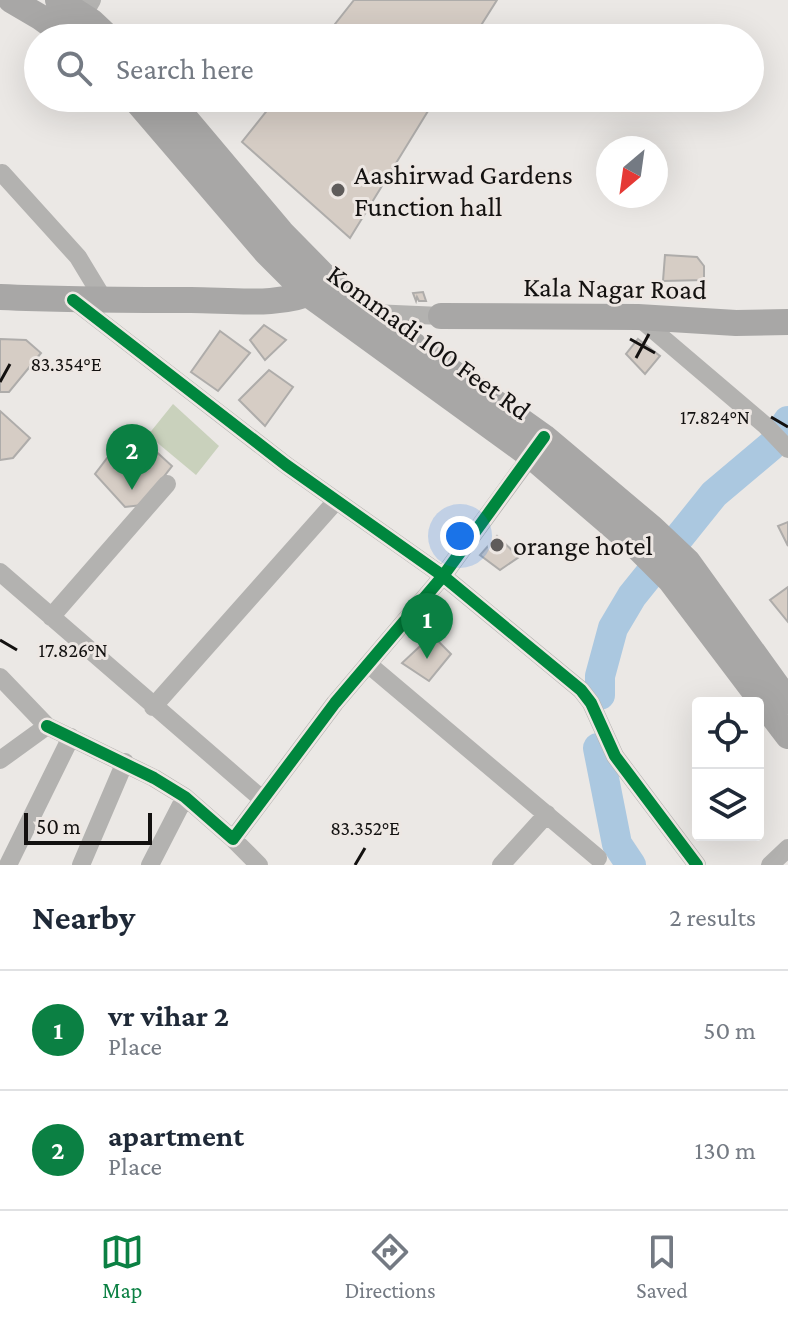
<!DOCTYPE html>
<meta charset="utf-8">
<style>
body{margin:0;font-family:"Crimson Pro",serif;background:#f6f6f7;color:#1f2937}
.controls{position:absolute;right:24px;bottom:24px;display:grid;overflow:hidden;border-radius:8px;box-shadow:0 8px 32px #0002}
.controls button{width:72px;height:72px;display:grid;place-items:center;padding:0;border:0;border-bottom:2px solid #e0e1e3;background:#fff;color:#1f2937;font:40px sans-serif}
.compass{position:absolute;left:596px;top:136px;width:72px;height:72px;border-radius:50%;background:#fff;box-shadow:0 8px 32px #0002;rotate:209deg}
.scale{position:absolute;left:24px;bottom:20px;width:128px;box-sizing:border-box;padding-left:8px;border:4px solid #131110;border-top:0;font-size:22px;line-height:28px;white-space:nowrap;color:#131110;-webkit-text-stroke:6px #ede7e3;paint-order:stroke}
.you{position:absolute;left:460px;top:536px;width:28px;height:28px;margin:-20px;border:6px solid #fff;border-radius:50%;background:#1a73e8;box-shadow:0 0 0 12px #1a73e833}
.badge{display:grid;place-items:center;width:52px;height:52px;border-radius:50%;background:#0b8043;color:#fff;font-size:26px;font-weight:700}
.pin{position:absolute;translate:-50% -66px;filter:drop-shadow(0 2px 4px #0008)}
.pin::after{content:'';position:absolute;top:42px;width:28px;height:24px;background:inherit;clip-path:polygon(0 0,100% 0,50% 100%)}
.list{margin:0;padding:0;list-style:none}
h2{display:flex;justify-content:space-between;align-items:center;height:104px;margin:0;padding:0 32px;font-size:34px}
h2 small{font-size:26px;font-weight:400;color:#747a83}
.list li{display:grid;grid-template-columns:52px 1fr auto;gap:24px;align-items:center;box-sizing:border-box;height:120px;padding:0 32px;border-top:2px solid #e0e1e3}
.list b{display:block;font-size:30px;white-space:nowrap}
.list p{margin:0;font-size:26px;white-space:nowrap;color:#747a83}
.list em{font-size:26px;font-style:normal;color:#747a83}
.icon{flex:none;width:44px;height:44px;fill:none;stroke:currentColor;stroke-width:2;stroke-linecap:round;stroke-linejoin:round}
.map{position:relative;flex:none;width:788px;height:865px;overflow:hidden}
.search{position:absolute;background:#fff;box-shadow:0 8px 32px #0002;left:24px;right:24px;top:24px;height:88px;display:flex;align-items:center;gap:20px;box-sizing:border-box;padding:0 28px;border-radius:44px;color:#747a83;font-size:30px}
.sheet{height:344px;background:#fff}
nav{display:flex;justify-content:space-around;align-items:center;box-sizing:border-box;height:112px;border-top:2px solid #e0e1e3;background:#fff;font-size:22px;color:#747a83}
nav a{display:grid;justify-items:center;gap:4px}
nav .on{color:#0b8043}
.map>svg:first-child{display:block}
.green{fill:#c9d1bc}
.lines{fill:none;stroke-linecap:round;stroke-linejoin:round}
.river{stroke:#abc8e0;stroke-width:30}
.building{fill:#d6cdc5;stroke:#aeacaa;stroke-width:2}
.street{stroke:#b3b2b0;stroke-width:18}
.secondary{stroke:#a8a7a6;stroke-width:26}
.cycleway-casing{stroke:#ede7e3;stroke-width:17}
.cycleway{stroke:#00873e;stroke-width:12}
.ticks{fill:none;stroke:#131110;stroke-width:3}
.poi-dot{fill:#5f5c5b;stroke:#ede7e3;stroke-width:3}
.labels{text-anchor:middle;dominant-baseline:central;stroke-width:6;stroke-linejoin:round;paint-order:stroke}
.poi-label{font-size:28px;fill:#131110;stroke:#ede7e3;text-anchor:start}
.street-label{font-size:28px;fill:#131110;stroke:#ede7e3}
.ticks-label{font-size:20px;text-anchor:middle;fill:#131110;stroke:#ede7e3;stroke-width:6;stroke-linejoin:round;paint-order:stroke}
</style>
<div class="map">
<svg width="788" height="865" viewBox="0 0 788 865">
<rect width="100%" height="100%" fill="#ebe8e5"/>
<path class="green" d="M173,404L219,446L196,475L148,435Z"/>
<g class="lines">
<path class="river" d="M786,424L788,421
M600,695V676L613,628L632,596L714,494L771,446
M598,748L617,844L631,865"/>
</g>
<path class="building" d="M354,0H497L473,38H324Z
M277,98H436L350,238L242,142Z
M665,255L697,257L704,266V280L663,281Z
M423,292L426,301H419L417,297L416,301L413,293Z
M264,325L286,340L265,360L250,340Z
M220,331L250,353L218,391L191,372Z
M0,339L26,340L41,353L9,392H0Z
M638,339L660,356L645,374L626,354Z
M269,370L293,387L265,426L239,400Z
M0,411L30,438L13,458L0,460Z
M120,441L150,446L172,466L142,505L125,507L95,474Z
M788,522V546L778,526Z
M497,536L519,557L500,570L480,555Z
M788,587V622L770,600Z
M432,635L451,654L429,681L402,663Z"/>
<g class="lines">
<path class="street" d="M77,26L92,0
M2,173L78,257L104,300
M372,313L441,316
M638,317L766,426L788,449
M538,446L443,576L581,690L591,703L615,756L697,865
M0,572L262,799
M51,617L167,484
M368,664L598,858
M0,677L47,726L0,760
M153,707L336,501
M47,726L154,778L185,797L233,839L335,703L443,576L286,465L73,300
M233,839L259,865
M8,865L71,737
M81,865L125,762
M150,865L185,797
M501,865L547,814
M770,865L788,848"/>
<path class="secondary" d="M11,0L40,17L69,38
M58,0L92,22L109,38
M134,98L266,252L308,294L531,456L638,548L670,580L788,736
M168,98L281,232L331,283L404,338L544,437L652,528L688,562L788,701
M0,297C64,300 127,300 191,300C231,300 281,308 319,289
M441,316L638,317L736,323L788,322"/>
<defs>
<path id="cycleway" d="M544,437L443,576L581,690L591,703L615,756L697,865
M47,726L154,778L185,797L233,839L335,703L443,576L286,465L73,300"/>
</defs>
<use href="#cycleway" class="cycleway-casing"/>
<use href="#cycleway" class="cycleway"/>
</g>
<path class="ticks" d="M630,339L655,353M636,358L649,334M0,382L10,364M771,417L788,427M0,640L17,650M355,865L365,848"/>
<g class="poi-dot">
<circle cx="338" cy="190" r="8"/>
<circle cx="497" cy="545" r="8"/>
</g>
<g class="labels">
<g class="poi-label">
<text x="354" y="174">Aashirwad Gardens<tspan x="354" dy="32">Function hall</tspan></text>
<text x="513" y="545">orange hotel</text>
</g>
<g class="street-label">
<text transform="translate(615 288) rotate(1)">Kala Nagar Road</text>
<text transform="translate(429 342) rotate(36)">Kommadi 100 Feet Rd</text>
</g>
</g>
<g class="ticks-label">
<text x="66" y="371">83.354°E</text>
<text x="715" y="424">17.824°N</text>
<text x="73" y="657">17.826°N</text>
<text x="365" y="835">83.352°E</text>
</g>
</svg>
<div class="controls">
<button><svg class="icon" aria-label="locate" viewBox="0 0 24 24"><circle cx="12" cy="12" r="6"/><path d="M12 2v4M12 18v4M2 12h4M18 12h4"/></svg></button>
<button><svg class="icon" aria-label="layers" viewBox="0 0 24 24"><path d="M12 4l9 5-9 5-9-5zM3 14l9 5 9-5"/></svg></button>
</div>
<svg class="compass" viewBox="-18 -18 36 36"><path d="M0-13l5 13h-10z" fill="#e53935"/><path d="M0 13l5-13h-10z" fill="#747a83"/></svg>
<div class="scale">50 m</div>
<div class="you"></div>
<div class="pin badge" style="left:427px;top:659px">1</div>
<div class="pin badge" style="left:132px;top:490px">2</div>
<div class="search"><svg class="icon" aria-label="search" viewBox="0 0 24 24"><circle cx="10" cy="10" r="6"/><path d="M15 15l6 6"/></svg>Search here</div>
</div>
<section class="sheet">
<h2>Nearby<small>2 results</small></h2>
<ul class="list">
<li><span class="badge">1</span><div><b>vr vihar 2</b><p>Place</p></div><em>50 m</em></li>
<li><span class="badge">2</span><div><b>apartment</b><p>Place</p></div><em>130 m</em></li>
</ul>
</section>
<nav>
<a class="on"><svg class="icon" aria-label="map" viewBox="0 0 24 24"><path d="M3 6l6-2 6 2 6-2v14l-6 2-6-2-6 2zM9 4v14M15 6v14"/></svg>Map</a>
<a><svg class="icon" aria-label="directions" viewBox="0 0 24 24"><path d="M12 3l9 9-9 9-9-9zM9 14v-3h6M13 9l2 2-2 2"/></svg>Directions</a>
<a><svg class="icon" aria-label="saved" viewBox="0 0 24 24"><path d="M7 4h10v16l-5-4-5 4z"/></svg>Saved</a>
</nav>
